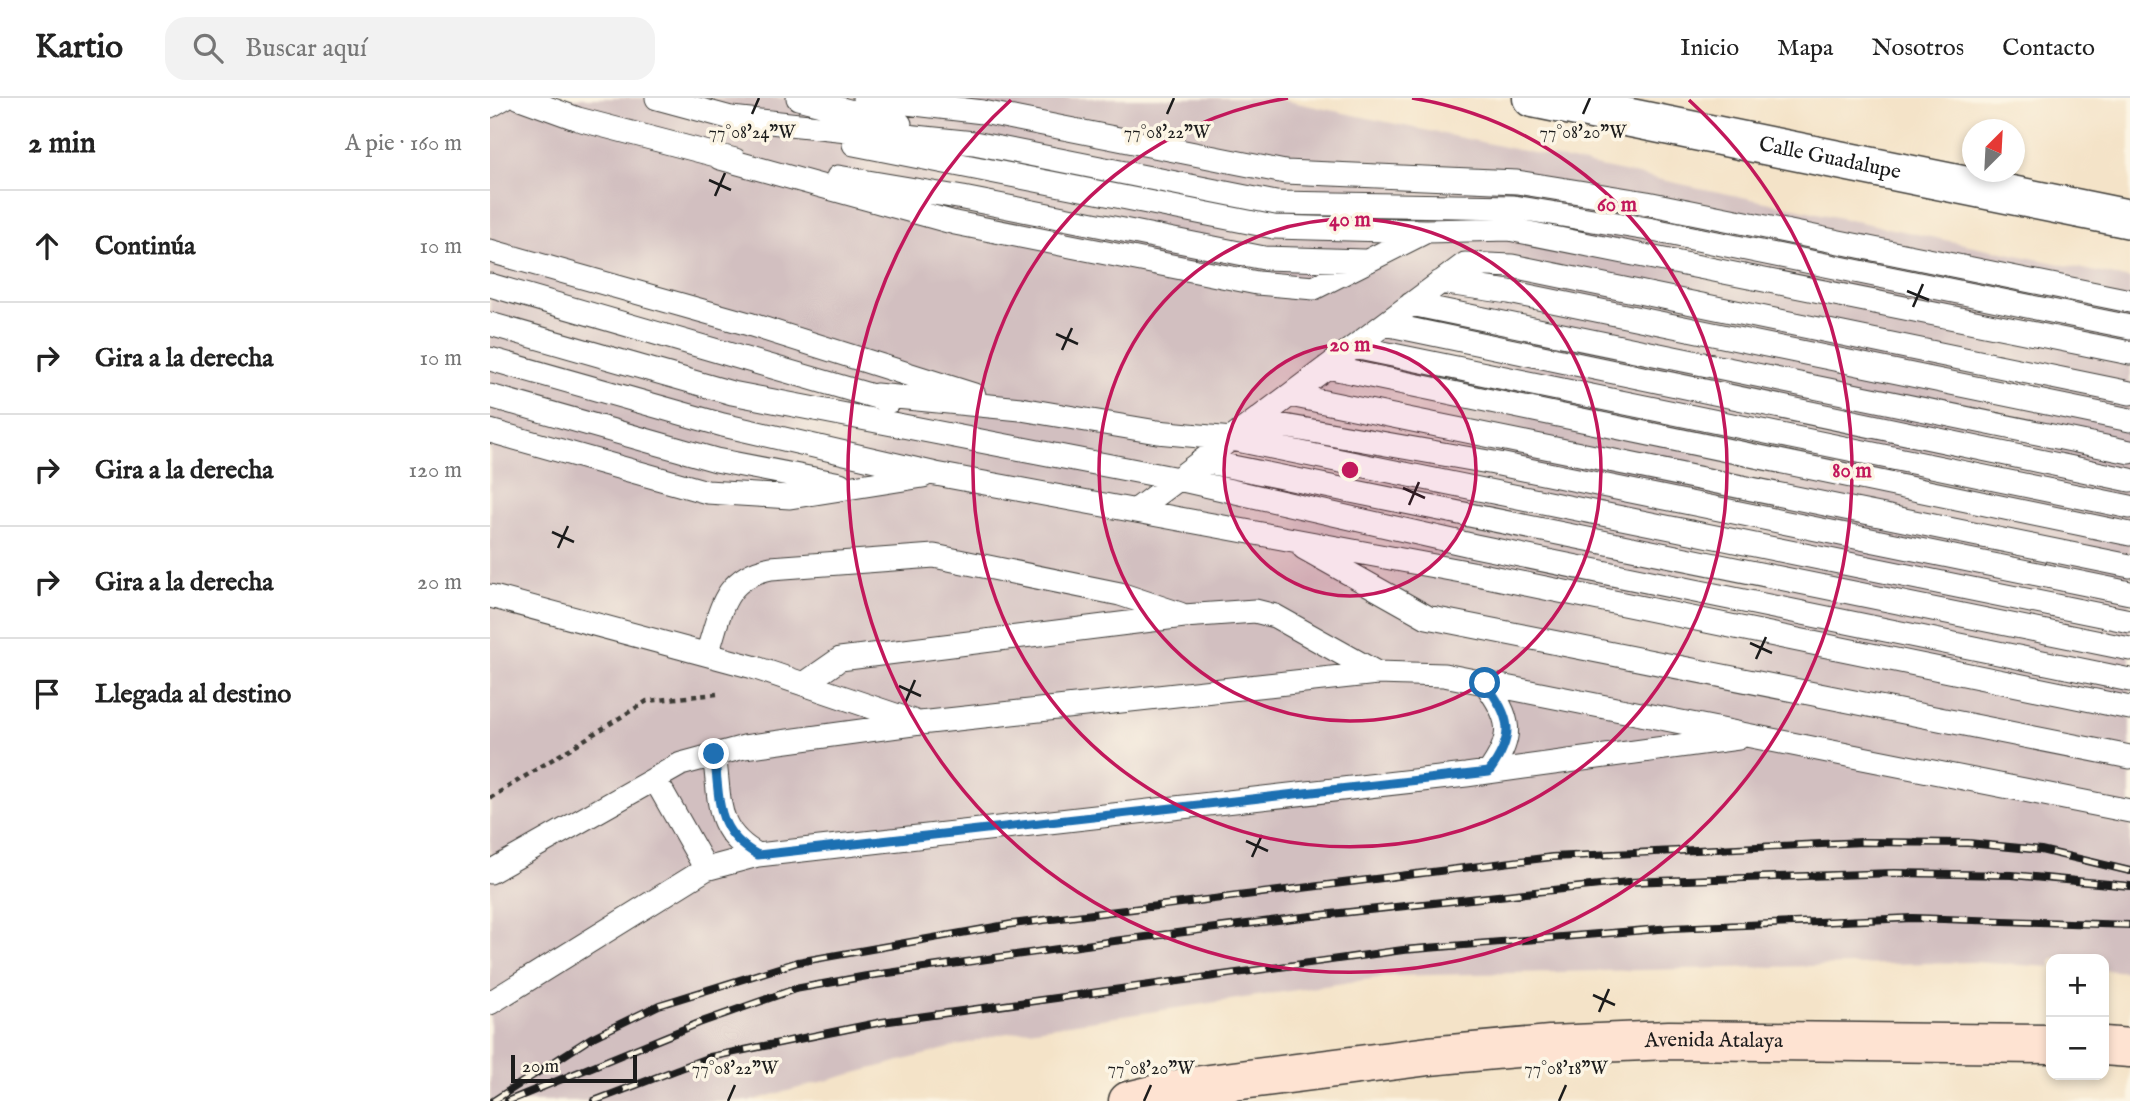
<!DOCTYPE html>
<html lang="es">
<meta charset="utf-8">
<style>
body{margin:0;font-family:"IM FELL English",serif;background:#f2f2f2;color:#222}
.controls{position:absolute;right:21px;bottom:21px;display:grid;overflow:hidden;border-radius:14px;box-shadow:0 4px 10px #0003}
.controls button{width:63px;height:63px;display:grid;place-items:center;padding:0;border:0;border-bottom:2px solid #e0e0e0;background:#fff;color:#222;font:35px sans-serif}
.compass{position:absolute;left:1472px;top:21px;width:63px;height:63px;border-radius:50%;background:#fff;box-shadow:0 4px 10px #0003;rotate:24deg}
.scale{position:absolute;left:21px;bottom:18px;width:126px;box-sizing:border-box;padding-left:7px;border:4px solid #1c1c1c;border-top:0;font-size:19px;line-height:24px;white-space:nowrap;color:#1c1c1c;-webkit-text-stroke:5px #fcf5e5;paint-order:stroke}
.stop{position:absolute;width:21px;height:21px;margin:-16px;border:5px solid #1f6fb2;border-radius:50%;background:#fff}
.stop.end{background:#1f6fb2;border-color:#fff;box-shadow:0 2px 7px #0008}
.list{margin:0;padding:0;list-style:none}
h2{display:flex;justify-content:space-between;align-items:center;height:91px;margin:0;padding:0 28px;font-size:30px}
h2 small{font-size:23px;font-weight:400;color:#767676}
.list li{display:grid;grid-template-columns:46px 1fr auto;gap:21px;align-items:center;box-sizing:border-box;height:112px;padding:0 28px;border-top:2px solid #e0e0e0}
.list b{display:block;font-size:26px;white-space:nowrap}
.list em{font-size:23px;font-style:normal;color:#767676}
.icon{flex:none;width:38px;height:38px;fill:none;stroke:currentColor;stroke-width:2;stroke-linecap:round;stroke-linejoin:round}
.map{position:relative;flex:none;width:1640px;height:1003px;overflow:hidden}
header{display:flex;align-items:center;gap:42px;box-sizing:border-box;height:98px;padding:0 35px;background:#fff;border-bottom:2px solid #e0e0e0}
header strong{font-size:33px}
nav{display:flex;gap:38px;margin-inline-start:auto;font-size:24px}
.search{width:490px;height:63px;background:#f2f2f2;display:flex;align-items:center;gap:18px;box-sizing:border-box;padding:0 24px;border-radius:21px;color:#767676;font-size:26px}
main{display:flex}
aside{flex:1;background:#fff}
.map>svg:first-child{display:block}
.industrial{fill:#d2bfc0}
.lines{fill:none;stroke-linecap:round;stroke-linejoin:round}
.service-casing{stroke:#3c3a36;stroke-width:25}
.minor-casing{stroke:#3c3a36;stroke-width:41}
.secondary-casing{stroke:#3c3a36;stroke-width:41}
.path{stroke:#3c3a36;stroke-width:4.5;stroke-dasharray:5 5;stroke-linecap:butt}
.service{stroke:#fff;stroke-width:23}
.minor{stroke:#fff;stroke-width:38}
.secondary{stroke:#fee3d2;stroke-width:38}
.rail-casing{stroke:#1c1c1c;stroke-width:8}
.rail{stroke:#fcf5e5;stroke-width:5;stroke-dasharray:16;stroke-linecap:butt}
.route{stroke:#1f6fb2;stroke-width:9}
.ticks{fill:none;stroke:#1c1c1c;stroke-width:2.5}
.ring{fill:none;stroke:#c2185b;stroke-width:3.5}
.labels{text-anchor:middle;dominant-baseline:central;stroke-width:7;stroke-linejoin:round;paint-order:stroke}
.street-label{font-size:21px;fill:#1c1c1c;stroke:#fcf5e5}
.ticks-label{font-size:18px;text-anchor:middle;fill:#1c1c1c;stroke:#fcf5e5;stroke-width:7;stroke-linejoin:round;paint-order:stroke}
.centre{fill:#c2185b;stroke:#fcf5e5;stroke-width:3.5}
.ring-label{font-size:21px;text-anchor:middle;font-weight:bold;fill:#c2185b;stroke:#fcf5e5;stroke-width:7;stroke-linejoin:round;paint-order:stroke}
</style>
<header>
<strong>Kartio</strong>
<div class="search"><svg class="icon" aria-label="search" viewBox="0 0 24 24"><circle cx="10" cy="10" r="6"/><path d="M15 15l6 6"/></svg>Buscar aquí</div>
<nav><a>Inicio</a><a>Mapa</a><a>Nosotros</a><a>Contacto</a></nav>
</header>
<main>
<aside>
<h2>2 min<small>A pie · 160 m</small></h2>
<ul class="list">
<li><svg class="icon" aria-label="ahead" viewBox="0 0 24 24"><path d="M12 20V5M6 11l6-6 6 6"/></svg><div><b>Continúa</b></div><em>10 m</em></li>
<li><svg class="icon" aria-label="right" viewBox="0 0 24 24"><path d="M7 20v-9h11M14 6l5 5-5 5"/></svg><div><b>Gira a la derecha</b></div><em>10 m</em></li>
<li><svg class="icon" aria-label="right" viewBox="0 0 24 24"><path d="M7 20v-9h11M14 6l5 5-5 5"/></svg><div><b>Gira a la derecha</b></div><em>120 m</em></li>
<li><svg class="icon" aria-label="right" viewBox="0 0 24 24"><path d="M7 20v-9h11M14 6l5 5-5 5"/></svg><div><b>Gira a la derecha</b></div><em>20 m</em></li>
<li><svg class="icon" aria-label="arrive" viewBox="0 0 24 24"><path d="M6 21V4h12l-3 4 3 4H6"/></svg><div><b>Llegada al destino</b></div></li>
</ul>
</aside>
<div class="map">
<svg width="1640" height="1003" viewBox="0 0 1640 1003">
<rect width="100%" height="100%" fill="#fcf5e5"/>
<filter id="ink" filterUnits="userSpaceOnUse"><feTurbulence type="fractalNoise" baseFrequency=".0143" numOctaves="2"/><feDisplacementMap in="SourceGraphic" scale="14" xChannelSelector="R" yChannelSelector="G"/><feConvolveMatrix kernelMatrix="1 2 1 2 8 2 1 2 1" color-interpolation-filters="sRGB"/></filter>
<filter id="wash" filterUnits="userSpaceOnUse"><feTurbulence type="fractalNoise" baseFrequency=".00686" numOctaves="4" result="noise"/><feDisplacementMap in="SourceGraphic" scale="28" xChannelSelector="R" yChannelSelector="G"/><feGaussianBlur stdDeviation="1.57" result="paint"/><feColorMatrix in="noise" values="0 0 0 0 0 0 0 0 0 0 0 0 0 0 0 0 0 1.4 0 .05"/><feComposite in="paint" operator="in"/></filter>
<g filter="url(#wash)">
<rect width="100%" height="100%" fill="#f4e3c8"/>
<path class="industrial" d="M0,0H783L1640,181V874L1614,872V861H1561V869L1483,864L901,878L512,936L260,1003H0Z"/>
</g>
<g filter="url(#ink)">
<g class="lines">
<defs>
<path id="service" d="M30,0L88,21L245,62
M167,0L241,20L484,45L786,105L1024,109L1158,131L1640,229
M308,0L410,26
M374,0L493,14L795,74L1027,84L1157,105L1640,203
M0,8L14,0
M364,46L784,129L934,133
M230,60L465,125L767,185L824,190L937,133L1019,131L1640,255
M348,79L473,100L774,160L873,163
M0,153L259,226L484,297
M950,184L1019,194L1640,322
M0,187L400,303
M921,206L1640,354
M0,226L242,295L688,381L985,448L1640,582
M895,226L1640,382
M864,249L1640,409
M0,261L233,327L446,376L982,475L1640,610
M837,269L1640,436
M386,297L531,311L667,334L742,341L1640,523
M800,297L1640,468
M0,298L226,362L350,386
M766,323L1004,365L1640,495
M0,333L217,394L300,399L433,378
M713,363L1640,551
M646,412L975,166L1022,168L1640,295
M814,450L937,519L1640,659
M0,498L263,569L423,623
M217,556C231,514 232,480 281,470L444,458L630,496L690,516
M995,585C1021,620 1025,638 999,674
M314,586L350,561L694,518L765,513L785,518L887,575
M224,656C231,702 223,732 268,757
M165,681L216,771
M0,774L191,666L254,649L430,625L887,575L954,577L1640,713
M0,905L216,771L268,757L976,677L1248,640"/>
<g id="minor">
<path id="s1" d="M1042,0L1640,121"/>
</g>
<g id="secondary">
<path d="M1614,948L1640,950"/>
<path id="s2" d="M638,1003L696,989L939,958L1060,947L1179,942L1561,946"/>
</g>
</defs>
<use href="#service" class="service-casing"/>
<use href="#minor" class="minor-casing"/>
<use href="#secondary" class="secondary-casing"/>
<path class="path" d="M0,700L157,603L227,596"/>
<use href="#service" class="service"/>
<use href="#minor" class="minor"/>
<use href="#secondary" class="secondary"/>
<defs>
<path id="rail" d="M3,1003L101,940L169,907L308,864L522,826L1062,759L1373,744L1478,745L1551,752L1640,773
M18,1003L209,925L305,891L377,878L624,843L804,820L1138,784L1404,775L1522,777L1640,788
M104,1003L220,959L392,924L913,852L1181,830L1423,820L1640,827"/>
</defs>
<use href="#rail" class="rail-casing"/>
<use href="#rail" class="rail"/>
</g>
</g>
<g class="lines" filter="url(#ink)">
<path class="route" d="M224,656C231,702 223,732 268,757L999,674C1026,637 1021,620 995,585"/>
</g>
<path class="ticks" d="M262,16L269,0M677,16L684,0M1093,16L1100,0M219,82L241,92M225,98L235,75M1417,193L1439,202M1423,209L1433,186M566,236L588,246M572,252L582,230M913,390L935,400M919,407L929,384M62,434L84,444M68,450L78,428M1260,545L1282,555M1266,561L1276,539M409,588L431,598M415,605L425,582M756,743L778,753M762,759L772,737M1103,897L1125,907M1109,914L1119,891M238,1003L245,987M654,1003L661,987M1069,1003L1076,987"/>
<circle cx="860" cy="372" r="126" fill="#c2185b" fill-opacity=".12"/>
<g class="ring">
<circle cx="860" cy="372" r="126"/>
<circle cx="860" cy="372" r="251"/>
<path d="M922 0A377 377 0 1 1 798 0"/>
<path d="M1199 2A502 502 0 1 1 521 2"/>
</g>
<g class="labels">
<g class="street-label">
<text stroke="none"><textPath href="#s1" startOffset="304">Calle Guadalupe</textPath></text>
<text stroke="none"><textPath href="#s2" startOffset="590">Avenida Atalaya</textPath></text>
</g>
</g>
<g class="ticks-label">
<text x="262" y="40">77°08'24"W</text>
<text x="677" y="40">77°08'22"W</text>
<text x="1093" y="40">77°08'20"W</text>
<text x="245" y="976">77°08'22"W</text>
<text x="661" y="976">77°08'20"W</text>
<text x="1076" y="976">77°08'18"W</text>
</g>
<circle cx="860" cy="372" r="10" class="centre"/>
<g class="ring-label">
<text x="1127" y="113">60 m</text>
<text x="860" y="128">40 m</text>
<text x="860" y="253">20 m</text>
<text x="1362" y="379">80 m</text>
</g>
</svg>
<div class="controls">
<button>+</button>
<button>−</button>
</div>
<svg class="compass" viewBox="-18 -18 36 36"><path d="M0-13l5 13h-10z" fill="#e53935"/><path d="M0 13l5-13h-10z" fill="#767676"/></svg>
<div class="scale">20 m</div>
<div class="stop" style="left:995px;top:585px"></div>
<div class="stop end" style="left:224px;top:656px"></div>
</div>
</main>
